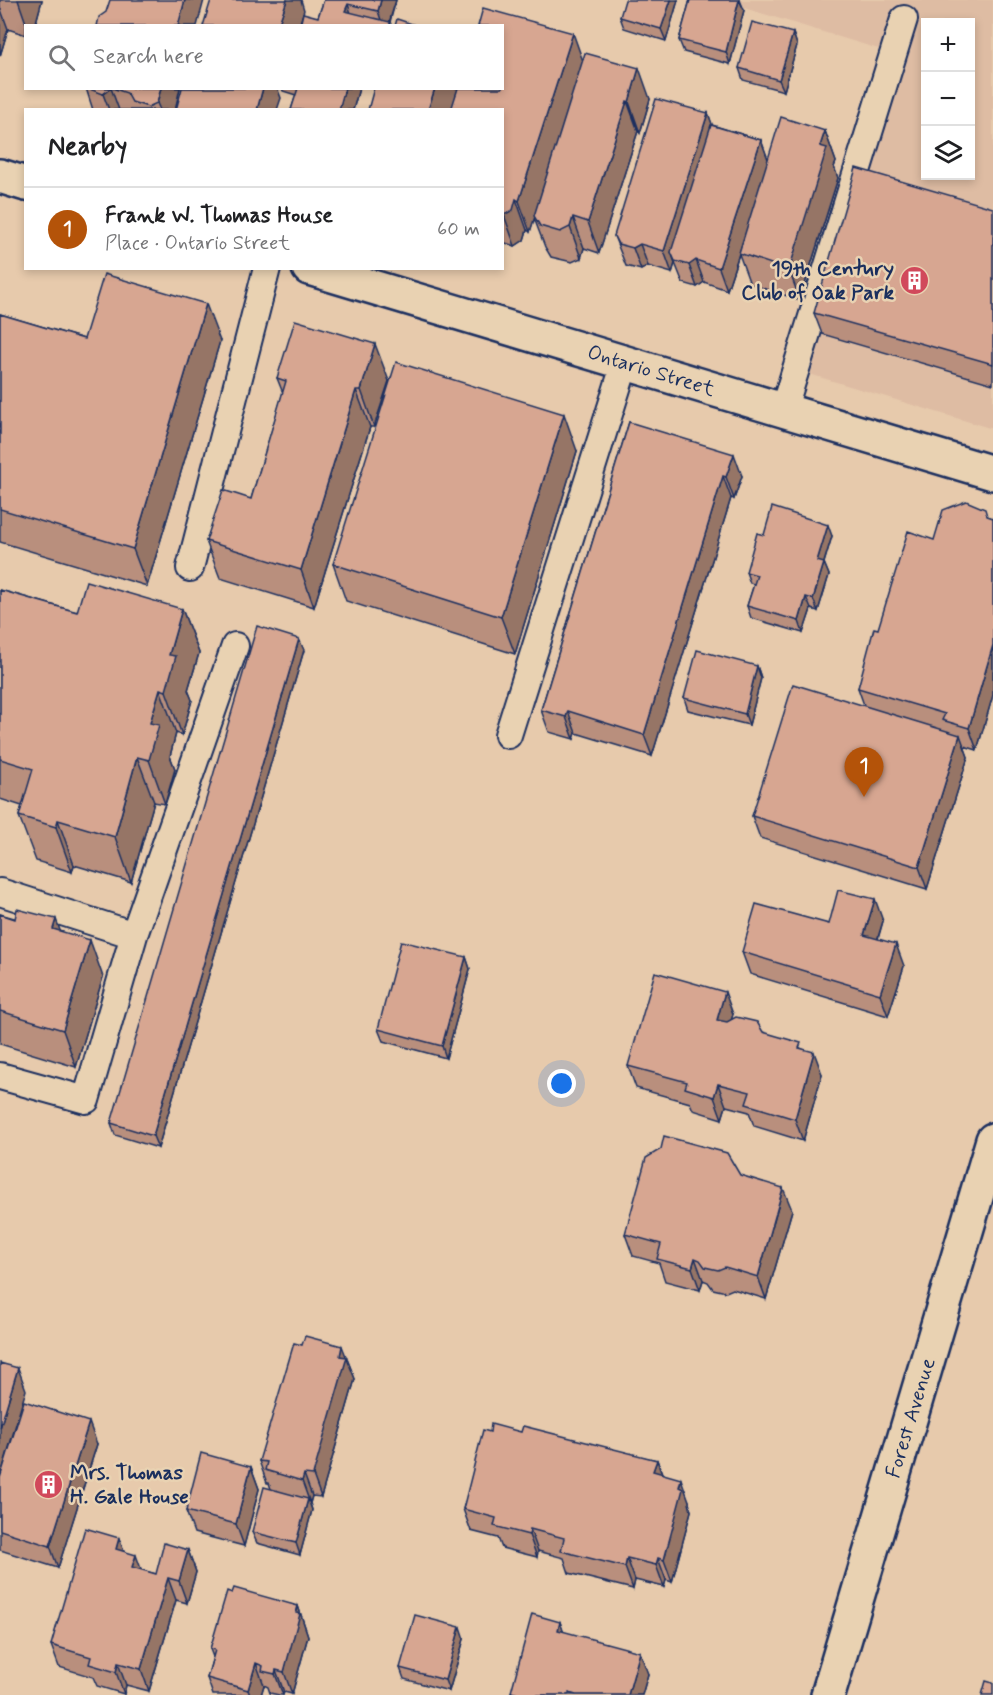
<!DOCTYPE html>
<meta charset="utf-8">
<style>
body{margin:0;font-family:Mynerve,sans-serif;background:#f6f6f6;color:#202124}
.controls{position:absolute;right:18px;top:18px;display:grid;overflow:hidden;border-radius:0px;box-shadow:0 3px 9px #0003}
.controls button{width:54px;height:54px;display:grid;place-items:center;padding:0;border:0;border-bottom:2px solid #e0e0e0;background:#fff;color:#202124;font:30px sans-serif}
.you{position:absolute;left:562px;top:1084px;width:21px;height:21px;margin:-15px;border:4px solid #fff;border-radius:50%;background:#1a73e8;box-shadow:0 0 0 9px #1a73e833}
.badge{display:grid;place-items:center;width:39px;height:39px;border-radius:50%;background:#b45309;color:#fff;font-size:20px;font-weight:700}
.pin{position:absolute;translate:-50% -50px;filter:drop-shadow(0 2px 3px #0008)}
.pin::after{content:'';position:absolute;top:32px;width:21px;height:18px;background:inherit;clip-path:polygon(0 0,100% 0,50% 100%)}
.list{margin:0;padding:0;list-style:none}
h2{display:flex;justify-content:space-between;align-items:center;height:78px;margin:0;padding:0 24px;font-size:26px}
h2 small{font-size:20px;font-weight:400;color:#757577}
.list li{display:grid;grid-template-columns:39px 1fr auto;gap:18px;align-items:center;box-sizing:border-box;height:84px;padding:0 24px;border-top:2px solid #e0e0e0}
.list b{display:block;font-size:22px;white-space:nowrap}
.list p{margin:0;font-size:20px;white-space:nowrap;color:#757577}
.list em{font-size:20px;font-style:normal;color:#757577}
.icon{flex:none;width:33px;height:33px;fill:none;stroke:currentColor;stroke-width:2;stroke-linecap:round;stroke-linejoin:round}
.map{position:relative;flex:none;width:993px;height:1695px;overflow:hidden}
.search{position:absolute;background:#fff;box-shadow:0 3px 9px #0003;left:24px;top:24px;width:480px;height:66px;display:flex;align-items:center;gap:15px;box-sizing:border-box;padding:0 21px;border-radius:0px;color:#757577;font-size:22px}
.panel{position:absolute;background:#fff;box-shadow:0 3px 9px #0003;left:24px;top:108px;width:480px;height:162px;border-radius:0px}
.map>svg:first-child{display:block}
.built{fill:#debca3;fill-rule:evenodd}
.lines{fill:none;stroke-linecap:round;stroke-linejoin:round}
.service-casing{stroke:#1b2f5e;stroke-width:30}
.minor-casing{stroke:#1b2f5e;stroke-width:38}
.service{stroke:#e9d2b2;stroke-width:26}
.minor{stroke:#e9d2b2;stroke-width:33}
.wall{fill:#b98f7d;stroke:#1b2f5e;stroke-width:1.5}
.shaded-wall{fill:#967466;stroke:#1b2f5e;stroke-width:1.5}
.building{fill:#d7a691;stroke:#1b2f5e;stroke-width:1.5}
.labels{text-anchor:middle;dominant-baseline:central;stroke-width:5;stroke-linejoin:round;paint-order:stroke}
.poi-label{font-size:21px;font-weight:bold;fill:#1b2f5e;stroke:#e9d2b2;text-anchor:end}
.street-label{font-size:21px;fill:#1b2f5e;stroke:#e9d2b2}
</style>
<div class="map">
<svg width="993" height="1695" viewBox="0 0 993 1695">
<rect width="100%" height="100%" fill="#e7caac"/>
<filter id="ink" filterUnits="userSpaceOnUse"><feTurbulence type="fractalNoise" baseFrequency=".0167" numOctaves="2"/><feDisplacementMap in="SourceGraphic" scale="12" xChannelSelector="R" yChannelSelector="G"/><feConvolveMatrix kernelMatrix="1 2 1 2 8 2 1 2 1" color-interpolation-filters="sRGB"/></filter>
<g filter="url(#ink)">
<path class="built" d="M718,0H993V429L806,373L882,50ZM926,22H970V176H926Z"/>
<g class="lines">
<defs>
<path id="service" d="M783,411L904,19
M190,568L267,268
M508,735L625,363
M0,892L134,935L86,1100L0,1076
M134,935L235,646"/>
<path id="minor" d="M0,176L26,184
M309,268L993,473
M828,1695L993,1140"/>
</defs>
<use href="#service" class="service-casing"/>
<use href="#minor" class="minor-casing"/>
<use href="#service" class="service"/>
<use href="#minor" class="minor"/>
</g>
<path class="wall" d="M0,0H42L35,26H26V35L8,29L0,56Z
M324,0H396L390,22L392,26H300L318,17Z
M678,0L666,41L624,28L620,17Z
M690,0H740L744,10L730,64L684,52L679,40Z
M793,33L797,45L784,91L743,80L739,68Z
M583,61L650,99L640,133L638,131L599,253L584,248L581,258L572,262L551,257L545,247L534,218L530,232L527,230L524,240L515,246L502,242V110Z
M86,88H180L175,110H93Z
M282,88H359L353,110H291L296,95L283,91Z
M708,113L712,125L761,140L768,160L825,131L836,162L834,167L838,178L800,300L750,284L739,254L727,290L704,282L697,287L683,283L675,263L672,273L648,266L641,270L626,266L614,236Z
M993,208V384L822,334L814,313Z
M0,314L84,339L220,341L147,586L0,542Z
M277,378L389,381L374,427H370L314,607L220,578L206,541L251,499L283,393Z
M629,422L742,476L734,499L731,498L652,756L576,733L574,739L549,732L541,710Z
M577,451L515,654L346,601L333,564Z
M987,516L993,518V695L977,750L964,746L968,757L927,889L760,838L752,816L864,705L858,688L878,629L934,540Z
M764,535L832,536L824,563L829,575L818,611L811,609L803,633L751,618L747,606L754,584L750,583L746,572Z
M0,590L77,612L182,609L199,653L188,690L192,700L182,735L176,733L170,756L175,769L165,804L154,802L131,882L74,865L72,872L36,861L19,816L22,806L0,799Z
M304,650L158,1148L115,1135L111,1123Z
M757,666L761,678L749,725L688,710L684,698Z
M0,914L60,931L103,977L76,1067L0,1044Z
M883,921L878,939L904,966L888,1016L750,974L742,952L829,924Z
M466,957L470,969L446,1058L383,1041L378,1029Z
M733,1014L731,1019L803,1049L822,1074L803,1141L754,1126L749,1112L726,1106L722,1119L693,1110L690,1103L636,1088L628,1066Z
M740,1175L792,1210L766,1299L733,1289L726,1292L713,1289L708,1282L703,1280L700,1290L665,1281L659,1263L633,1256L625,1234Z
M346,1357L355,1379L321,1497L312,1496L310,1503L312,1510L300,1555L257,1543L252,1532L271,1489L269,1483H267L259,1461Z
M490,1432H521L657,1460L662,1473L689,1501V1503L691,1511L672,1582L666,1580L664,1587L635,1580L633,1589L569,1573L564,1558L538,1551L537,1557L502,1548L498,1538L471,1531L463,1509Z
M97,1444L58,1568L0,1550V1478Z
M251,1467L259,1489L244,1546L194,1533L186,1511Z
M188,1550L196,1572L187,1603L176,1600L149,1691L126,1685L124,1694L97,1686L93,1677L59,1667L51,1645L124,1552L141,1570L156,1574Z
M232,1593L298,1606L308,1636L292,1694L284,1692L283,1695H279L270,1693L268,1687L264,1685L261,1695H213L207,1678L213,1657L210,1649Z
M560,1622L563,1632L648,1674L642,1695H512L511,1692Z
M464,1639L449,1691L404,1679L400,1668Z"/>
<path class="shaded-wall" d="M18,0H42L35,26H27Z
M185,0H204L197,26H178Z
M287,0H301L304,10L299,26H278Z
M381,0H396L388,26H383L378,11Z
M671,0H678L666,41L661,29Z
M739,0L744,10L730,64L726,52Z
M348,4L355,26L345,11Z
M0,7L8,29L0,56Z
M573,33L584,64L530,232L519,201Z
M793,33L797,45L784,91L779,80Z
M639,68L650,99L640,133L629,102Z
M111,88L119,110H109L103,94Z
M161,88H180L175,110H160L157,103Z
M263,88H279L278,90L281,98L277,110H257Z
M345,88H359L353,110H339Z
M435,88H461L454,110H428Z
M627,101L638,131L599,253L588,222Z
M708,113L716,135L675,262L671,252L675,263L672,273L664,251Z
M825,131L836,162L834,167L838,178L800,300L789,270L820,146Z
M761,140L769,162L727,290L719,268Z
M516,199L527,230L524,240L515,246L504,215Z
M573,217L584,248L581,258L570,227Z
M640,244L648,266L641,270L633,248Z
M696,260L704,282L697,287L689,265Z
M206,304L220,341L147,586L133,549Z
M375,344L389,381L374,427L361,390Z
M356,390L370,427L314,607L301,570Z
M564,414L577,451L515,654L501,617Z
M734,454L742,476L734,499L726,477Z
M723,476L731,498L652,756L644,735Z
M828,525L832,536L821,572L817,561Z
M824,563L829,575L818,611L813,599Z
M806,597L811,609L803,633L799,621Z
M182,609L199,653L188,690L192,700L182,735L166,691L169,655Z
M299,639L304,650L158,1148L153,1136Z
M993,645V695L977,750L969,728Z
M757,666L761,678L749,725L745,714Z
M160,689L176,733L170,756L175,769L165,804L149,760L150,723Z
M568,711L576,733L574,739L566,717Z
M960,735L968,757L927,889L919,867Z
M137,757L154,802L131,882L115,837Z
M58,820L74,865L72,872L56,827Z
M875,899L883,921L872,957L864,935Z
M56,919L69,956L53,929Z
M90,940L103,977L76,1067L63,1030Z
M896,944L904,966L888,1016L880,994Z
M466,957L470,969L446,1058L442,1046Z
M725,992L733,1014L725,1042L717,1020Z
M814,1052L822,1074L803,1141L795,1119Z
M718,1084L726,1106L722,1119L714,1097Z
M783,1188L792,1210L766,1299L758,1277Z
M695,1258L703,1280L700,1290L692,1268Z
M342,1346L355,1379L321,1497L313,1475Z
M18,1368L26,1390L0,1478V1428Z
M89,1422L97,1444L58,1568L50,1546Z
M657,1460L665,1482L653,1471Z
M251,1467L259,1489L244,1546L236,1524Z
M304,1474L312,1496L310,1503L302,1481Z
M681,1479L689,1501V1503L691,1511L672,1582L664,1560Z
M308,1499L312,1510L300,1555L296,1543Z
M530,1529L538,1551L537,1557L529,1535Z
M119,1538L127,1560L116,1549Z
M188,1550L196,1572L187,1603L179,1581Z
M136,1555L144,1577L132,1567Z
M627,1558L635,1580L633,1589L625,1567Z
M658,1558L666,1580L664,1587L656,1565Z
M168,1578L176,1600L149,1691L141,1669Z
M298,1606L308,1636L292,1694L284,1672Z
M560,1622L568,1644L558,1630Z
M460,1627L464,1639L449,1691L445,1680Z
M640,1652L648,1674L642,1695H628Z
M118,1663L126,1685L124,1694L116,1672Z
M256,1663L264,1685L261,1695H250L248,1690Z
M276,1670L284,1692L283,1695L275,1674Z"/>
<path class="building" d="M110,0H185L178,26H97L99,17L106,12Z
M211,0H287L278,26H203Z
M324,0H381L378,11L348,4L345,11L390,22V26H300L303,13L318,17Z
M625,0H671L661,29L620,17Z
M690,0H739L726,52L679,40Z
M483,8L573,33L519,201L516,199L513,210L504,215H502V110H451L458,88H502V26H478Z
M397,19L418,26H395Z
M752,22L793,33L779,80L739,68Z
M585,53L639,68L629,102L627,101L588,222L573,217L570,227L560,232L540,226L534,216Z
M87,88H111L103,94Z
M112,88H161L157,103L148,107L132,102L127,93Z
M182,88H263L257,110H176Z
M298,88H345L339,110H291Z
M374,88H435L428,110H368Z
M656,99L708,113L664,251L640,244L633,248L618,244L614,236Z
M781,117L825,131L820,146L827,148L789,270L739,253Z
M711,125L761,140L719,268L696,260L689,265L675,261L671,252Z
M856,168L993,208V364L814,313Z
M104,274L206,304L133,549L0,509V314L84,339Z
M295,320L375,344L361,390H356L301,570L206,541L223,490L251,499L286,381L277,378Z
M396,362L564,414L501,617L333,564Z
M629,422L734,454L726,477L723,476L644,735L568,711L566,717L541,710Z
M966,501L985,509L987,516L993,518V645L969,728L942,720L945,714L858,688L874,628L878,629L908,531L934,540L943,510Z
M772,507L828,525L817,561L824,563L813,599L806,597L799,621L747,606L757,575L746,572L757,533L764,535Z
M86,581L182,609L169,655L176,656L166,691L160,689L150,723L159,725L149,760L137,757L115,837L58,820L56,827L19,816L33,769L0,759V590L77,612Z
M257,626L299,639L153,1136L111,1123Z
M697,650L757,666L745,714L684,698Z
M793,684L960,735L919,867L752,816Z
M838,890L875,899L864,935L896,944L880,994L742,952L756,904L829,924Z
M17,909L56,919L53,929L90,940L63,1030L0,1011V914L15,919Z
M401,941L466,957L442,1046L378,1029Z
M655,972L725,992L717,1020L727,1022L736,1017L757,1022L763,1032L801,1043L799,1048L814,1052L795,1119L746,1104L750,1092L718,1084L714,1097L685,1088L687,1082L628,1066Z
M664,1136L727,1153L740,1175L783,1188L758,1277L725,1267L718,1270L705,1267L700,1260L695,1258L692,1268L657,1259L661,1244L625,1234L646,1158L661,1149Z
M305,1336L342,1346L340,1356L347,1357L313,1475L304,1474L302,1481L265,1470L267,1462L259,1461L294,1343L302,1345Z
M0,1363L18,1368L0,1428Z
M24,1401L89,1422L50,1546L0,1530V1478Z
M491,1424L521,1432L523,1426L657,1460L653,1471L681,1479L679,1487L683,1489L664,1560L658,1558L656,1565L627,1558L625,1567L561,1551L564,1538L530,1529L529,1535L494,1526L496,1518L463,1509L483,1430L490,1432Z
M201,1453L251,1467L236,1524L186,1511Z
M264,1487L308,1499L296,1543L252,1532Z
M85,1528L119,1538L116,1549L136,1555L132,1567L156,1574L164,1543L188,1550L179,1581L168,1578L141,1669L118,1663L116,1672L89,1664L91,1657L51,1645Z
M234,1588L298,1606L296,1613L300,1614L284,1672L276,1670L275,1674L262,1671L263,1666L256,1663L248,1690L207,1678L215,1650L210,1649L227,1591L232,1593Z
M532,1614L560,1622L558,1630L640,1652L628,1695H576L569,1693L568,1695H522L511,1692Z
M415,1615L460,1627L445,1680L400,1668Z
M986,1681L993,1683V1695H982Z"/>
</g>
<defs>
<symbol id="building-disc" viewBox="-11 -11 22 22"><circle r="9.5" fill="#d1495b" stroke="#e9d2b2"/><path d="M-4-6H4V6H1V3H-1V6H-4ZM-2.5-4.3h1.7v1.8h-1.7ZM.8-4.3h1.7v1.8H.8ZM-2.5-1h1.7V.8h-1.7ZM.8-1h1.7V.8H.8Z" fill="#fff"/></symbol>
</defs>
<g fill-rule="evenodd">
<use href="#building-disc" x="898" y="264" width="33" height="33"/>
<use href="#building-disc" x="32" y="1468" width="33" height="33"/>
</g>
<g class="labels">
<g class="poi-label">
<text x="894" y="269">19th Century<tspan x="894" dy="24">Club of Oak Park</tspan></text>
<text x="70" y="1473" text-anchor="start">Mrs. Thomas<tspan x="70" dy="24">H. Gale House</tspan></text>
</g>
<g class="street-label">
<text transform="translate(651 371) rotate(17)">Ontario Street</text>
<text transform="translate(911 1418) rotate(-73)">Forest Avenue</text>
</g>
</g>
</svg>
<div class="controls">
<button>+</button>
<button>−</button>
<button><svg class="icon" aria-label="layers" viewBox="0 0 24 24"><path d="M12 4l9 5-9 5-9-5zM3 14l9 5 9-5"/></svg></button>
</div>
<div class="you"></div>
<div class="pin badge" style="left:864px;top:797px">1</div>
<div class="search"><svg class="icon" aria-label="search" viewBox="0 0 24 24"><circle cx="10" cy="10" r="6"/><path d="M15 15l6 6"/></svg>Search here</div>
<section class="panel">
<h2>Nearby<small></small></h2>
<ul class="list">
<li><span class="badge">1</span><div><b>Frank W. Thomas House</b><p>Place · Ontario Street</p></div><em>60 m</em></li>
</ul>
</section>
</div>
